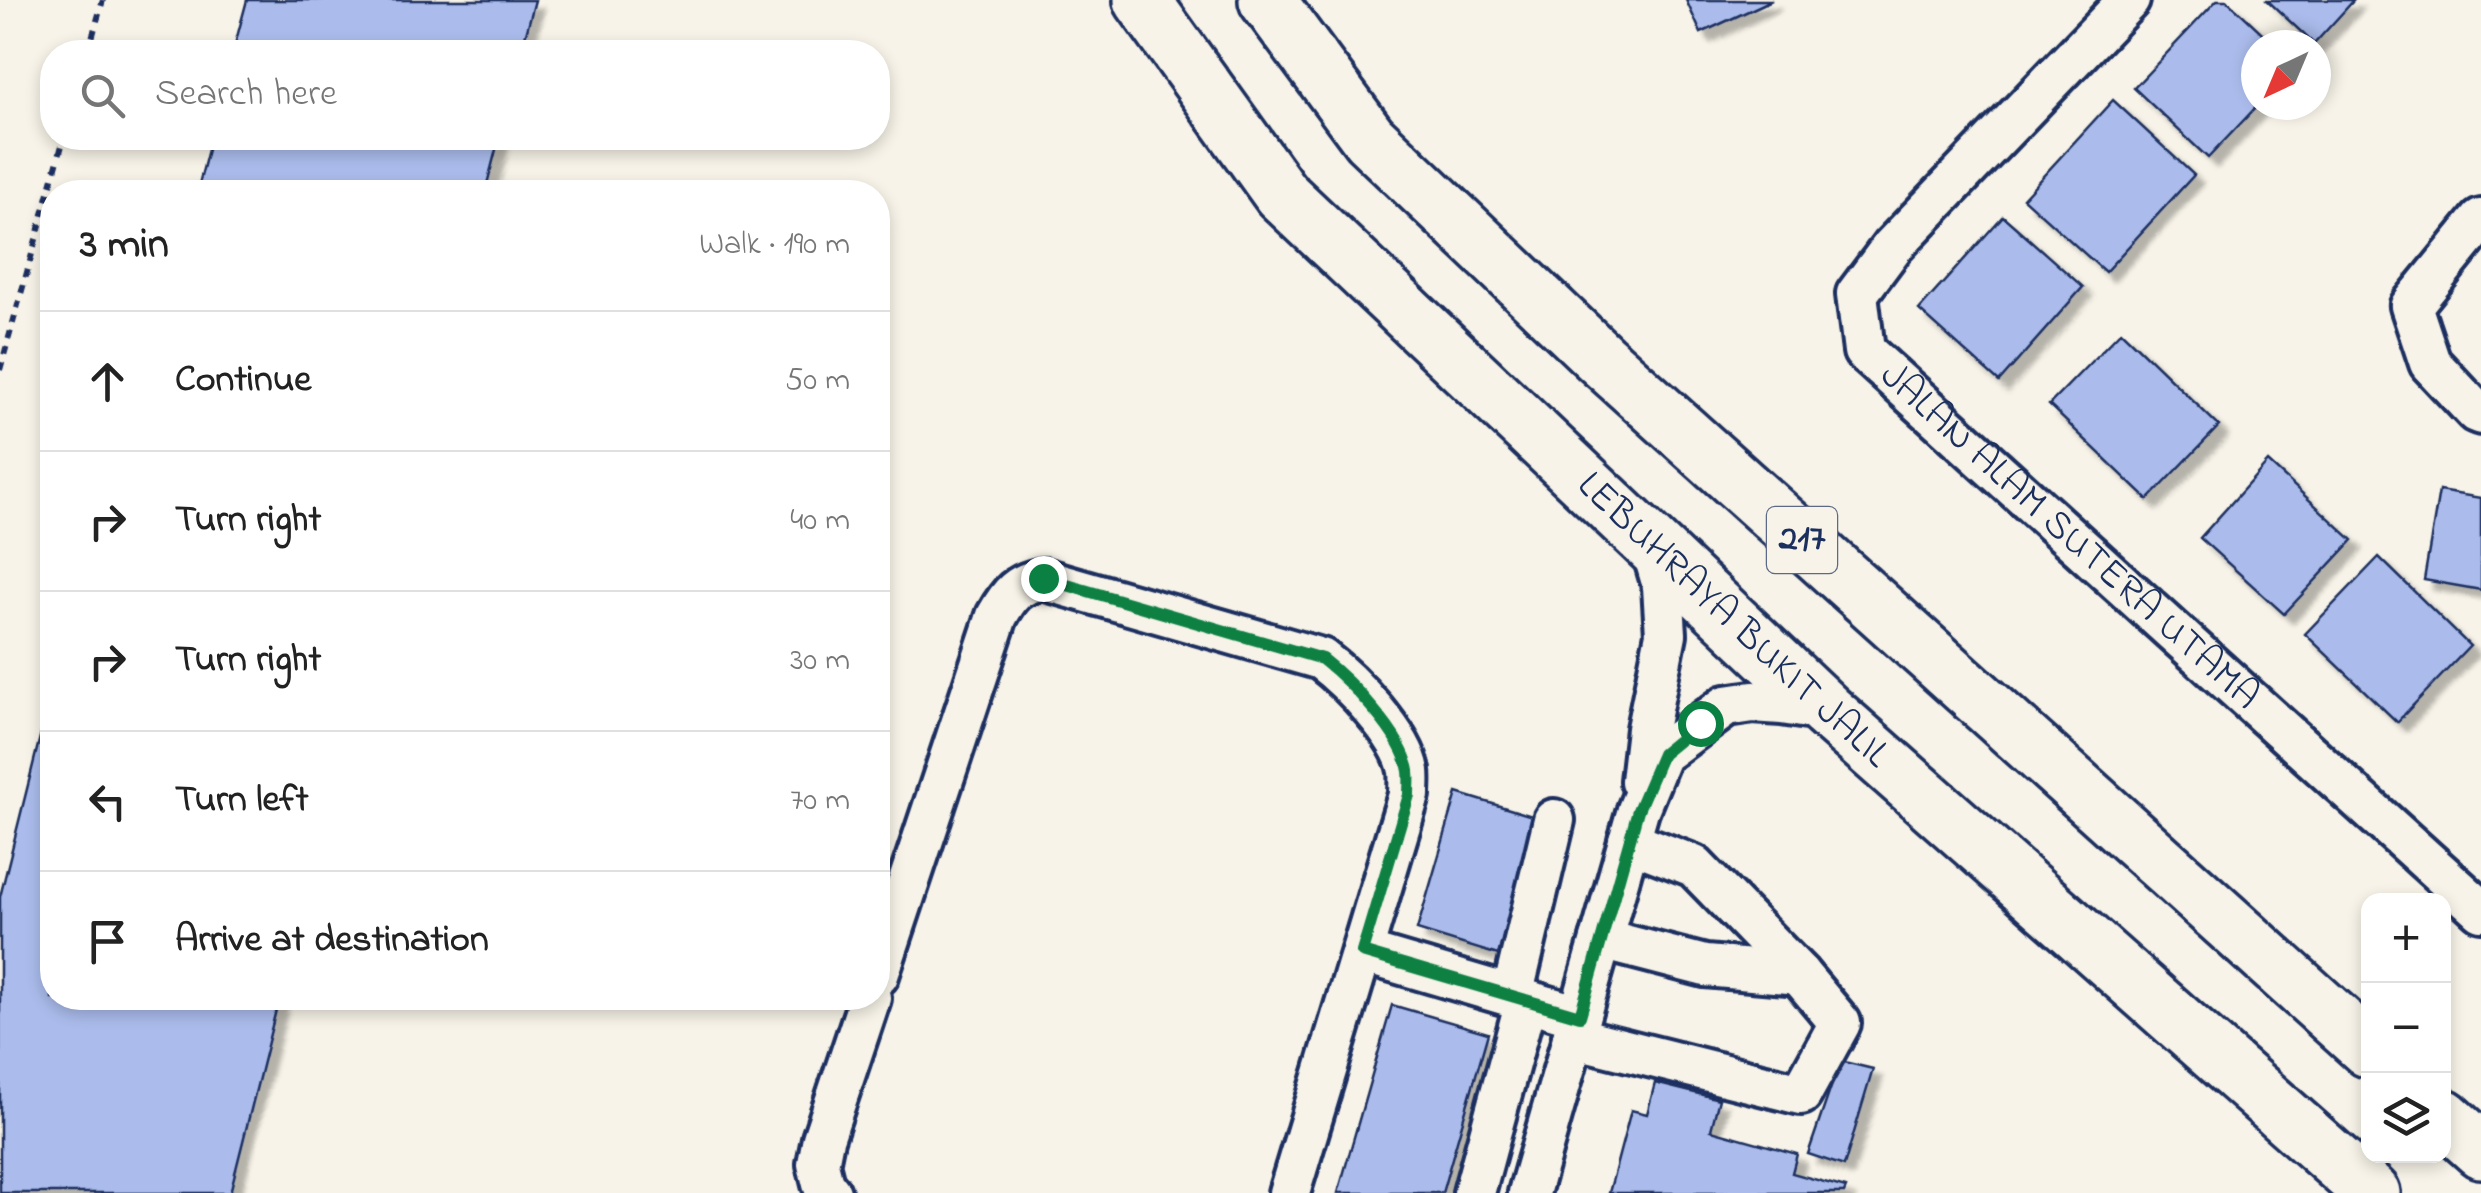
<!DOCTYPE html>
<meta charset="utf-8">
<style>
body{margin:0;font-family:"Indie Flower",sans-serif;background:#f6f6f6;color:#222}
.controls{position:absolute;right:30px;bottom:30px;display:grid;overflow:hidden;border-radius:20px;box-shadow:0 5px 15px #0003}
.controls button{width:90px;height:90px;display:grid;place-items:center;padding:0;border:0;border-bottom:2px solid #e0e0e0;background:#fff;color:#222;font:50px sans-serif}
.compass{position:absolute;left:2241px;top:30px;width:90px;height:90px;border-radius:50%;background:#fff;box-shadow:0 5px 15px #0003;rotate:224deg}
.stop{position:absolute;width:30px;height:30px;margin:-22px;border:8px solid #0b8043;border-radius:50%;background:#fff}
.stop.end{background:#0b8043;border-color:#fff;box-shadow:0 2px 10px #0008}
.list{margin:0;padding:0;list-style:none}
h2{display:flex;justify-content:space-between;align-items:center;height:130px;margin:0;padding:0 40px;font-size:42px}
h2 small{font-size:32px;font-weight:400;color:#767676}
.list li{display:grid;grid-template-columns:65px 1fr auto;gap:30px;align-items:center;box-sizing:border-box;height:140px;padding:0 40px;border-top:2px solid #e0e0e0}
.list b{display:block;font-size:38px;white-space:nowrap}
.list em{font-size:32px;font-style:normal;color:#767676}
.icon{flex:none;width:55px;height:55px;fill:none;stroke:currentColor;stroke-width:2;stroke-linecap:round;stroke-linejoin:round}
.map{position:relative;flex:none;width:2481px;height:1193px;overflow:hidden}
.search{position:absolute;background:#fff;box-shadow:0 5px 15px #0003;left:40px;top:40px;width:850px;height:110px;display:flex;align-items:center;gap:25px;box-sizing:border-box;padding:0 35px;border-radius:40px;color:#767676;font-size:38px}
.panel{position:absolute;background:#fff;box-shadow:0 5px 15px #0003;left:40px;top:180px;width:850px;height:830px;border-radius:40px}
.map>svg:first-child{display:block}
.building{fill:#abbcec;stroke:#1b2f5e;stroke-width:2.5;filter:url(#shadow)}
.lines{fill:none;stroke-linecap:round;stroke-linejoin:round}
.minor-casing{stroke:#1b2f5e;stroke-width:48}
.highway-casing{stroke:#1b2f5e;stroke-width:62}
.path{stroke:#1b2f5e;stroke-width:6;stroke-dasharray:8 8;stroke-linecap:butt}
.minor{stroke:#f7f3e8;stroke-width:40}
.highway{stroke:#f7f3e8;stroke-width:55}
.route{stroke:#0b8043;stroke-width:12}
.labels{text-anchor:middle;dominant-baseline:central;stroke-width:8;stroke-linejoin:round;paint-order:stroke}
.shield{fill:#f7f3e8;stroke:#5d6a87;stroke-width:2.5}
.shield-label{font-size:38px;font-weight:bold;fill:#1b2f5e}
.street-label{font-size:40px;fill:#1b2f5e;stroke:#f7f3e8}
</style>
<div class="map">
<svg width="2481" height="1193" viewBox="0 0 2481 1193">
<defs>
<filter id="shadow"><feDropShadow dx="9" dy="9" stdDeviation="2.5" flood-color="#0004"/></filter>
</defs>
<rect width="100%" height="100%" fill="#f7f3e8"/>
<filter id="ink" filterUnits="userSpaceOnUse"><feTurbulence type="fractalNoise" baseFrequency=".01" numOctaves="2"/><feDisplacementMap in="SourceGraphic" scale="20" xChannelSelector="R" yChannelSelector="G"/><feConvolveMatrix kernelMatrix="1 2 1 2 8 2 1 2 1" color-interpolation-filters="sRGB"/></filter>
<g filter="url(#ink)">
<path class="building" d="M247,0H535L521,52H233Z
M1686,0H1772L1701,33Z
M2217,0H2227L2275,45H2256V105H2258L2208,158L2134,88Z
M2267,0H2354L2314,44Z
M2113,100L2194,175L2105,272L2023,198Z
M211,138H499L485,192H197Z
M2003,216L2083,287L1999,382L1919,310Z
M2121,331L2219,426L2148,500L2049,405Z
M2268,462L2353,540L2284,614L2200,538Z
M2439,491L2481,498V590L2424,580Z
M2379,557L2470,646L2397,722L2305,634Z
M52,689V998H279L230,1193H0V897Z
M1457,793L1539,818L1498,955L1417,930Z
M1392,1005L1488,1033L1442,1193H1338Z
M1840,1061L1873,1069L1844,1166L1808,1154Z
M1655,1083L1719,1099L1711,1130L1797,1154L1792,1173L1846,1188L1844,1193H1609L1631,1110L1647,1114Z"/>
<g class="lines">
<defs>
<g id="minor">
<path id="s1" d="M2129,0L1892,247L1857,294L1864,351L2481,910"/>
<path d="M2481,220L2411,306L2430,363L2476,412L2481,414"/>
<path d="M1641,781L1647,729L1666,634L1663,586L1651,545"/>
<path d="M1601,939L1705,966L1799,974"/>
<path d="M1362,952L1579,1016"/>
<path d="M878,975L997,616C1010,593 1017,584 1043,579L1321,659C1350,681 1403,735 1409,771C1410,779 1409,788 1409,795L1289,1193"/>
<path d="M1512,996L1554,820"/>
<path d="M1573,1037L1801,1094L1840,1023L1799,974L1694,866L1629,841"/>
<path d="M830,1193L823,1184L818,1164L823,1139L870,998"/>
<path d="M1474,1193L1526,1001"/>
<path d="M1529,1193L1638,810L1661,754L1726,706L1753,702L1782,704L1827,711"/>
</g>
<g id="highway">
<path id="s2" d="M1142,0L1281,194L1827,711L2372,1193"/>
<path d="M1267,0L1369,138L1601,359L2368,1049"/>
<path d="M2444,1117L2481,1150"/>
</g>
</defs>
<use href="#minor" class="minor-casing"/>
<use href="#highway" class="highway-casing"/>
<path class="path" d="M88,52L103,0
M0,370L64,138"/>
<use href="#minor" class="minor"/>
<use href="#highway" class="highway"/>
</g>
</g>
<g class="lines" filter="url(#ink)">
<path class="route" d="M1043,578L1322,659C1350,681 1403,735 1409,771C1410,779 1409,787 1409,795L1362,952L1580,1016L1638,810L1662,754L1700,723"/>
</g>
<g class="labels">
<rect class="shield" x="1767" y="507" width="70" height="66" rx="8"/>
<g class="shield-label">
<text x="1802" y="540">217</text>
</g>
<g class="street-label">
<text stroke="none"><textPath href="#s1" startOffset="735">JALAN ALAM SUTERA UTAMA</textPath></text>
<text stroke="none"><textPath href="#s2" startOffset="860">LEBUHRAYA BUKIT JALIL</textPath></text>
</g>
</g>
</svg>
<div class="controls">
<button>+</button>
<button>−</button>
<button><svg class="icon" aria-label="layers" viewBox="0 0 24 24"><path d="M12 4l9 5-9 5-9-5zM3 14l9 5 9-5"/></svg></button>
</div>
<svg class="compass" viewBox="-18 -18 36 36"><path d="M0-13l5 13h-10z" fill="#e53935"/><path d="M0 13l5-13h-10z" fill="#767676"/></svg>
<div class="stop" style="left:1700px;top:723px"></div>
<div class="stop end" style="left:1043px;top:578px"></div>
<div class="search"><svg class="icon" aria-label="search" viewBox="0 0 24 24"><circle cx="10" cy="10" r="6"/><path d="M15 15l6 6"/></svg>Search here</div>
<section class="panel">
<h2>3 min<small>Walk · 190 m</small></h2>
<ul class="list">
<li><svg class="icon" aria-label="ahead" viewBox="0 0 24 24"><path d="M12 20V5M6 11l6-6 6 6"/></svg><div><b>Continue</b></div><em>50 m</em></li>
<li><svg class="icon" aria-label="right" viewBox="0 0 24 24"><path d="M7 20v-9h11M14 6l5 5-5 5"/></svg><div><b>Turn right</b></div><em>40 m</em></li>
<li><svg class="icon" aria-label="right" viewBox="0 0 24 24"><path d="M7 20v-9h11M14 6l5 5-5 5"/></svg><div><b>Turn right</b></div><em>30 m</em></li>
<li><svg class="icon" aria-label="left" viewBox="0 0 24 24"><path d="M17 20v-9H6M10 6l-5 5 5 5"/></svg><div><b>Turn left</b></div><em>70 m</em></li>
<li><svg class="icon" aria-label="arrive" viewBox="0 0 24 24"><path d="M6 21V4h12l-3 4 3 4H6"/></svg><div><b>Arrive at destination</b></div></li>
</ul>
</section>
</div>
